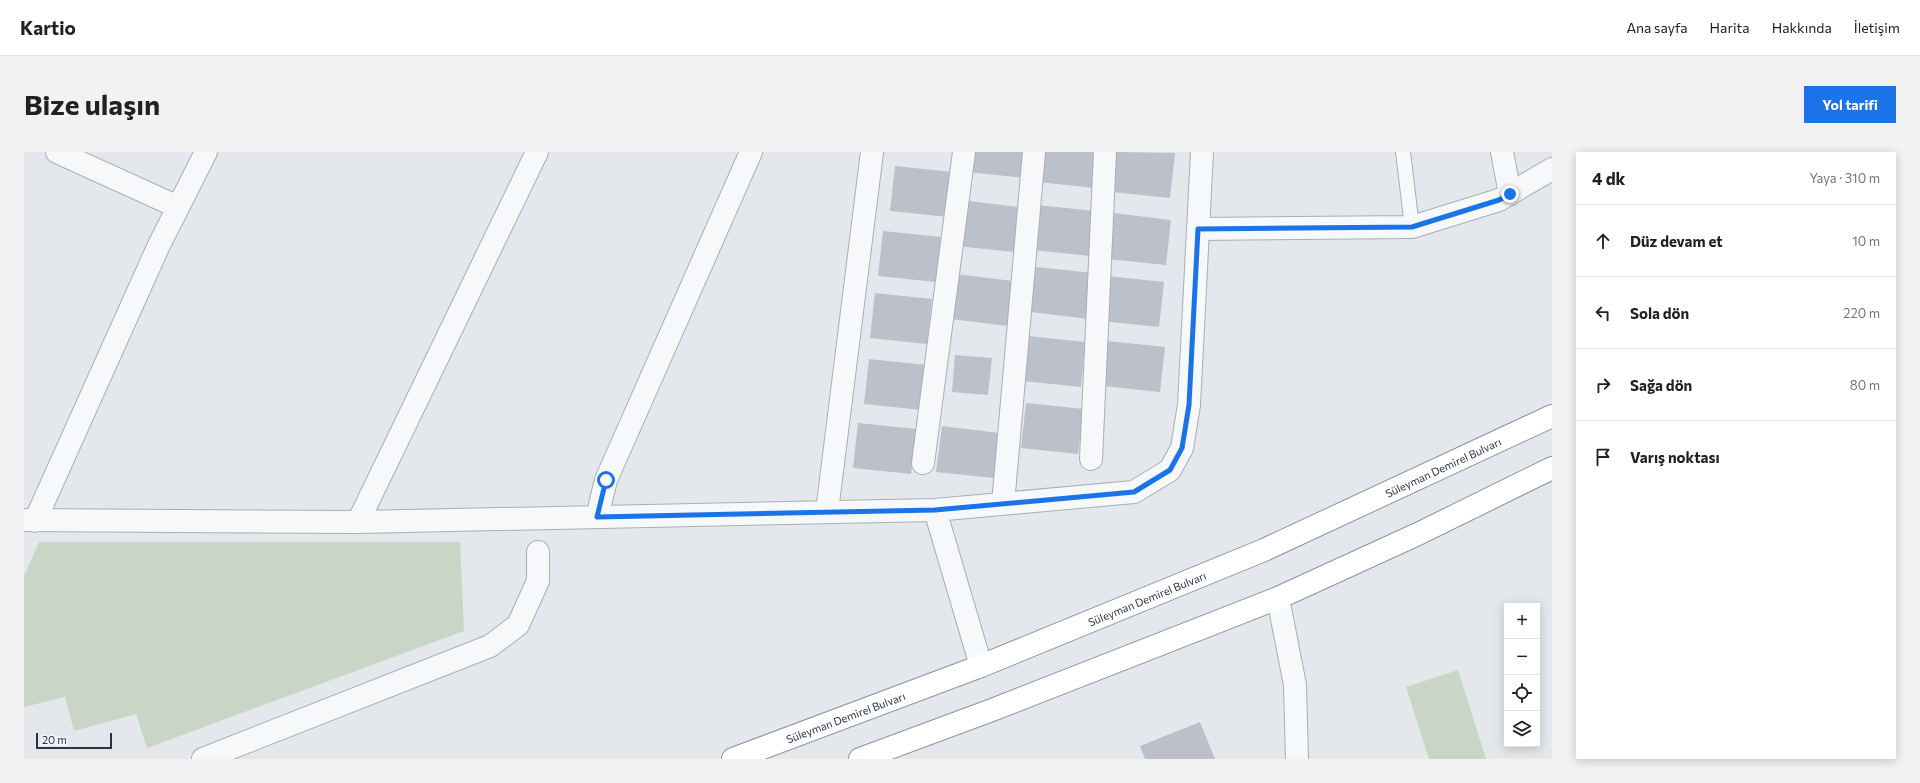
<!DOCTYPE html>
<html lang="tr">
<meta charset="utf-8">
<style>
body{margin:0;font-family:Commissioner,sans-serif;background:#f2f2f2;color:#202124}
.controls{position:absolute;right:12px;bottom:12px;display:grid;overflow:hidden;border-radius:0px;box-shadow:0 2px 10px #0003}
.controls button{width:36px;height:36px;display:grid;place-items:center;padding:0;border:0;border-bottom:1px solid #e0e0e0;background:#fff;color:#202124;font:20px sans-serif}
.scale{position:absolute;left:12px;bottom:10px;width:76px;box-sizing:border-box;padding-left:4px;border:2px solid #2b3445;border-top:0;font-size:11px;line-height:14px;white-space:nowrap;color:#2b3445;-webkit-text-stroke:3px #f4f6f9;paint-order:stroke}
.stop{position:absolute;width:12px;height:12px;margin:-9px;border:3px solid #1a73e8;border-radius:50%;background:#fff}
.stop.end{background:#1a73e8;border-color:#fff;box-shadow:0 1px 4px #0008}
.list{margin:0;padding:0;list-style:none}
h2{display:flex;justify-content:space-between;align-items:center;height:52px;margin:0;padding:0 16px;font-size:17px}
h2 small{font-size:13px;font-weight:400;color:#757577}
.list li{display:grid;grid-template-columns:26px 1fr auto;gap:12px;align-items:center;box-sizing:border-box;height:72px;padding:0 16px;border-top:1px solid #e0e0e0}
.list b{display:block;font-size:15px;white-space:nowrap}
.list em{font-size:13px;font-style:normal;color:#757577}
.icon{flex:none;width:22px;height:22px;fill:none;stroke:currentColor;stroke-width:2;stroke-linecap:round;stroke-linejoin:round}
.map{position:relative;flex:none;width:1528px;height:607px;overflow:hidden;border-radius:0px}
header{display:flex;align-items:center;gap:24px;box-sizing:border-box;height:56px;padding:0 20px;background:#fff;border-bottom:1px solid #e0e0e0}
header strong{font-size:19px}
nav{display:flex;gap:22px;margin-inline-start:auto;font-size:14px}
.intro{display:flex;align-items:center;justify-content:space-between;box-sizing:border-box;height:96px;padding:0 24px}
h1{margin:0;font-size:28px}
.button{padding:10px 18px;border-radius:0px;background:#1a73e8;color:#fff;font-size:14px;font-weight:700}
main{display:flex;gap:24px;padding:0 24px}
aside{flex:1;background:#fff;border-radius:0px;box-shadow:0 2px 10px #0003}
.map>svg:first-child{display:block}
.green{fill:#c9d6c5}
.building{fill:#bbc0ca}
.lines{fill:none;stroke-linecap:round;stroke-linejoin:round}
.lane-casing{stroke:#a9aeb7;stroke-width:16}
.street-casing{stroke:#a9aeb7;stroke-width:24}
.highway-casing{stroke:#8b94a3;stroke-width:24}
.lane{stroke:#f7f8fa;stroke-width:14}
.street{stroke:#f7f8fa;stroke-width:22}
.highway{stroke:#fff;stroke-width:22}
.route{stroke:#1a73e8;stroke-width:5}
.labels{text-anchor:middle;dominant-baseline:central;stroke-width:4;stroke-linejoin:round;paint-order:stroke}
.street-label{font-size:11px;fill:#2b3445;stroke:#f4f6f9}
</style>
<header>
<strong>Kartio</strong>
<nav><a>Ana sayfa</a><a>Harita</a><a>Hakkında</a><a>İletişim</a></nav>
</header>
<div class="intro"><h1>Bize ulaşın</h1><a class="button">Yol tarifi</a></div>
<main>
<div class="map">
<svg width="1528" height="607" viewBox="0 0 1528 607">
<rect width="100%" height="100%" fill="#e4e7ec"/>
<path class="green" d="M15,390H436L440,479L123,596L112,562L50,579L41,545L0,555V424Z
M1434,518L1462,607H1405L1382,535Z"/>
<path class="building" d="M945,0H1003L1001,26L943,20Z
M1017,0H1075L1071,36L1014,30Z
M1093,0L1151,1L1146,46L1088,40Z
M871,14L929,20L924,65L866,59Z
M937,48L995,55L990,100L933,94Z
M1013,53L1071,59L1066,104L1008,98Z
M1089,61L1147,68L1142,113L1084,107Z
M859,79L917,85L912,130L854,124Z
M1012,115L1070,121L1065,167L1007,160Z
M931,122L989,129L984,174L927,167Z
M1083,124L1140,130L1135,175L1077,169Z
M851,141L908,147L903,192L846,186Z
M1004,184L1061,190L1057,235L999,229Z
M1083,189L1141,195L1136,240L1079,234Z
M931,203L968,206L964,243L928,240Z
M845,207L903,213L898,258L840,252Z
M1002,251L1060,257L1054,302L997,296Z
M834,271L892,277L887,322L829,316Z
M918,274L975,281L970,326L912,320Z
M1176,570L1191,607H1121L1116,594Z"/>
<g class="lines">
<defs>
<path id="lane" d="M1379,0L1388,75"/>
<path id="street" d="M33,0L154,55
M1478,0L1486,42
M1174,77L1388,75L1475,48L1528,17
M1067,307L1081,0
M899,311L940,0
M979,352L1010,0
M911,358L957,514
M803,359L848,0
M573,365L582,328L727,0
M0,368L334,370L911,358L1110,340L1146,318L1158,296L1165,253L1178,0
M11,369L135,93L182,0
M334,370L513,0
M1254,446L1271,533L1273,607
M179,607L466,494L494,473L514,429V400"/>
<g id="highway">
<path id="s1" d="M709,607L957,514L1240,398L1528,264"/>
<path d="M836,607L968,558L1254,446L1396,381L1528,316"/>
</g>
</defs>
<use href="#lane" class="lane-casing"/>
<use href="#street" class="street-casing"/>
<use href="#highway" class="highway-casing"/>
<use href="#lane" class="lane"/>
<use href="#street" class="street"/>
<use href="#highway" class="highway"/>
</g>
<g class="lines">
<path class="route" d="M582,328L573,365L911,358L1110,340L1146,318L1158,296L1165,253L1174,77L1388,75L1475,48L1486,42"/>
</g>
<g class="labels">
<g class="street-label">
<text stroke="none"><textPath href="#s1" startOffset="768">Süleyman Demirel Bulvarı</textPath></text>
<text stroke="none"><textPath href="#s1" startOffset="444">Süleyman Demirel Bulvarı</textPath></text>
<text stroke="none"><textPath href="#s1" startOffset="120">Süleyman Demirel Bulvarı</textPath></text>
</g>
</g>
</svg>
<div class="controls">
<button>+</button>
<button>−</button>
<button><svg class="icon" aria-label="locate" viewBox="0 0 24 24"><circle cx="12" cy="12" r="6"/><path d="M12 2v4M12 18v4M2 12h4M18 12h4"/></svg></button>
<button><svg class="icon" aria-label="layers" viewBox="0 0 24 24"><path d="M12 4l9 5-9 5-9-5zM3 14l9 5 9-5"/></svg></button>
</div>
<div class="scale">20 m</div>
<div class="stop" style="left:582px;top:328px"></div>
<div class="stop end" style="left:1486px;top:42px"></div>
</div>
<aside>
<h2>4 dk<small>Yaya · 310 m</small></h2>
<ul class="list">
<li><svg class="icon" aria-label="ahead" viewBox="0 0 24 24"><path d="M12 20V5M6 11l6-6 6 6"/></svg><div><b>Düz devam et</b></div><em>10 m</em></li>
<li><svg class="icon" aria-label="left" viewBox="0 0 24 24"><path d="M17 20v-9H6M10 6l-5 5 5 5"/></svg><div><b>Sola dön</b></div><em>220 m</em></li>
<li><svg class="icon" aria-label="right" viewBox="0 0 24 24"><path d="M7 20v-9h11M14 6l5 5-5 5"/></svg><div><b>Sağa dön</b></div><em>80 m</em></li>
<li><svg class="icon" aria-label="arrive" viewBox="0 0 24 24"><path d="M6 21V4h12l-3 4 3 4H6"/></svg><div><b>Varış noktası</b></div></li>
</ul>
</aside>
</main>
